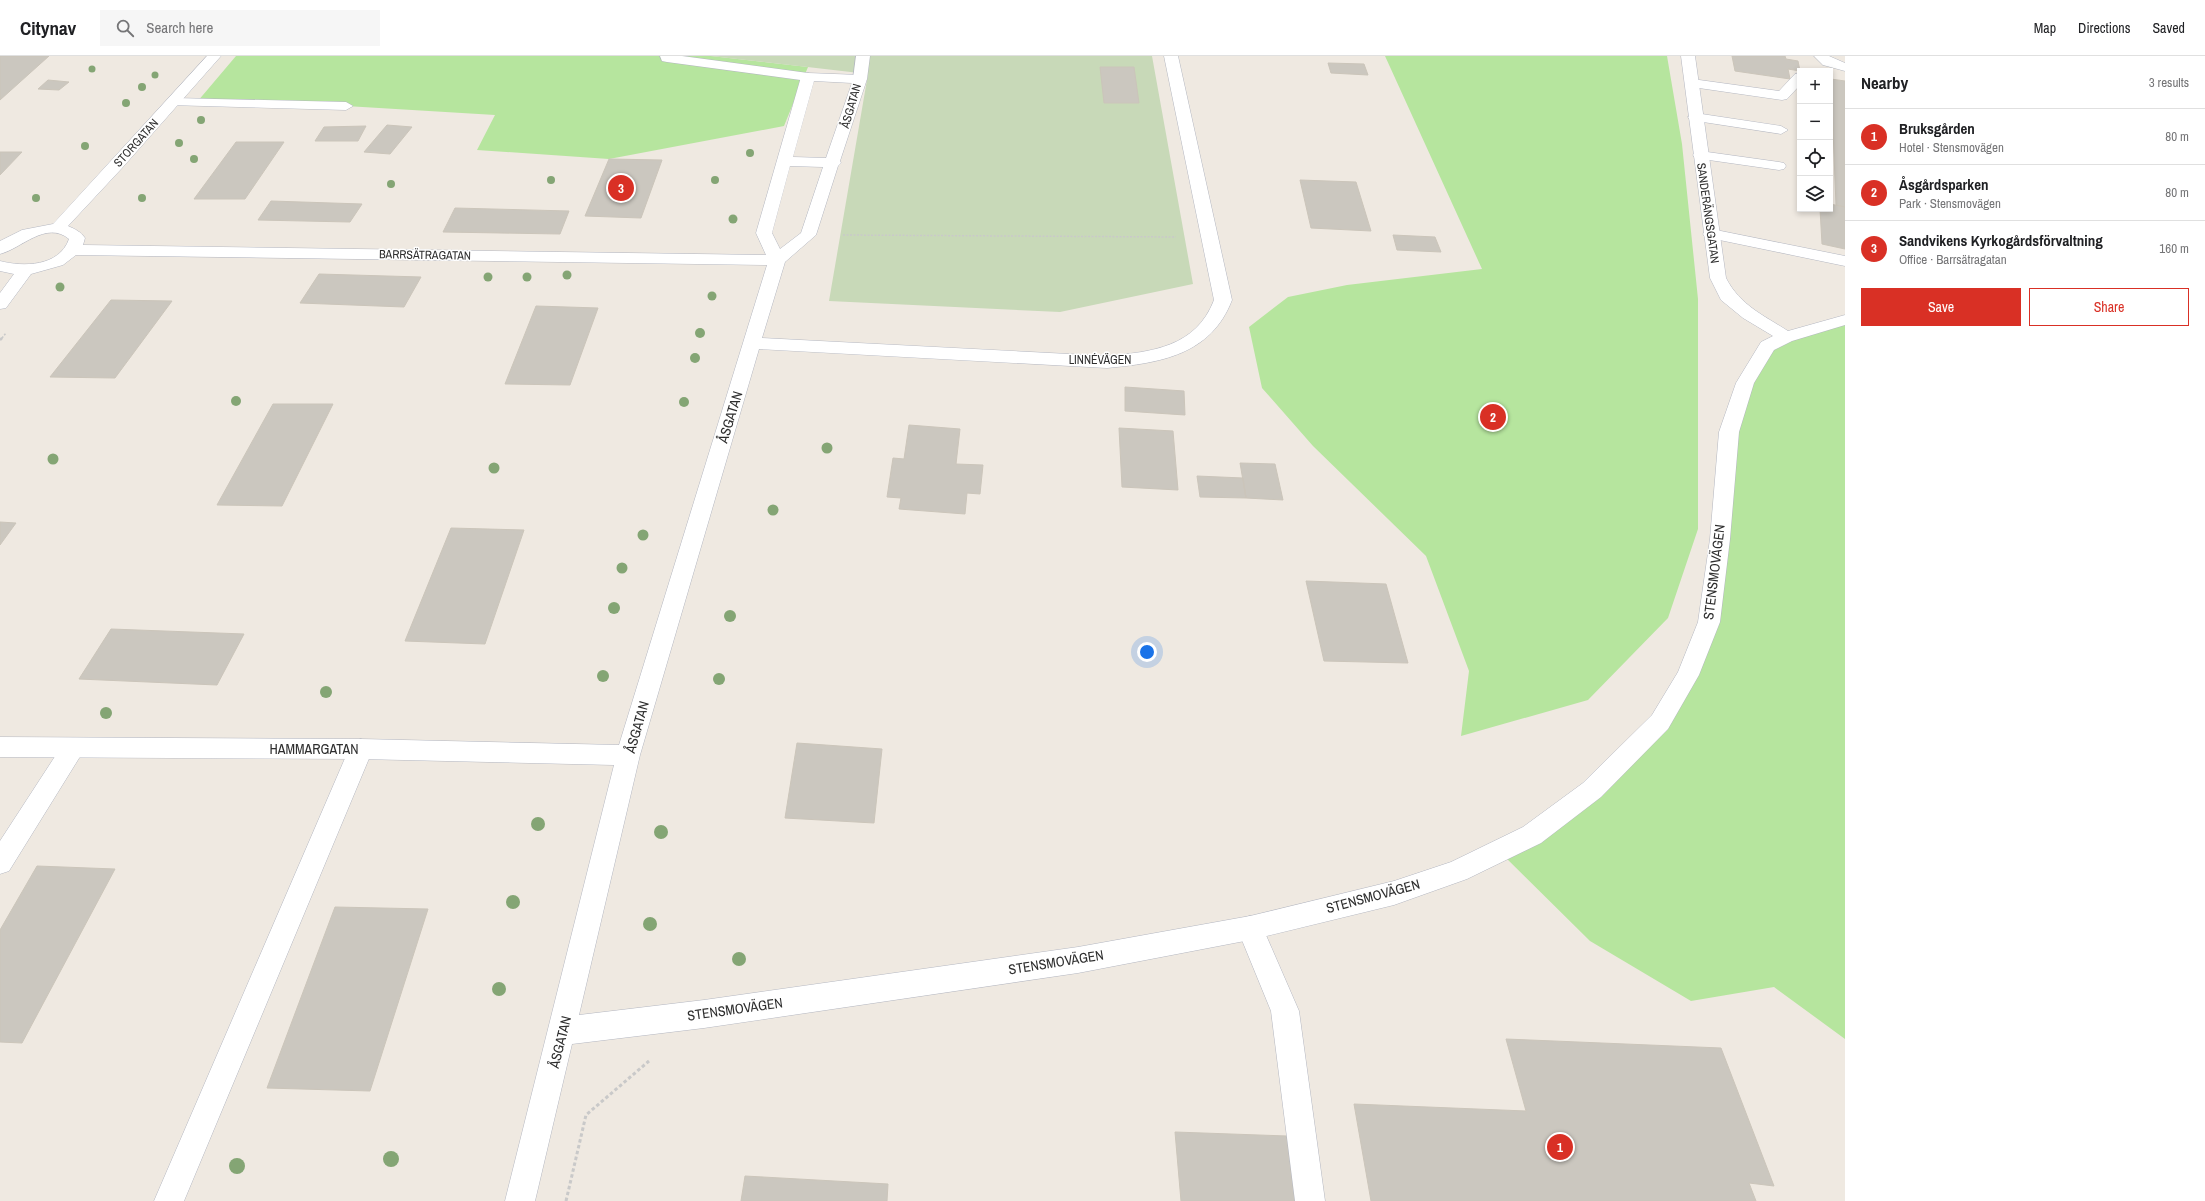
<!DOCTYPE html>
<meta charset="utf-8">
<style>
body{margin:0;font-family:"Archivo Narrow",sans-serif;background:#f6f6f6;color:#202124}
.controls{position:absolute;right:12px;top:12px;display:grid;overflow:hidden;border-radius:0px;box-shadow:0 2px 6px #0003}
.controls button{width:36px;height:36px;display:grid;place-items:center;padding:0;border:0;border-bottom:1px solid #e0e0e0;background:#fff;color:#202124;font:20px sans-serif}
.you{position:absolute;left:1147px;top:596px;width:14px;height:14px;margin:-10px;border:3px solid #fff;border-radius:50%;background:#1a73e8;box-shadow:0 0 0 6px #1a73e833}
.badge{display:grid;place-items:center;width:26px;height:26px;border-radius:50%;background:#d93025;color:#fff;font-size:13px;font-weight:700}
.pin{position:absolute;translate:-50% -50%;border:2px solid #fff;box-shadow:0 1px 4px #0006}
.list{margin:0;padding:0;list-style:none}
h2{display:flex;justify-content:space-between;align-items:center;height:52px;margin:0;padding:0 16px;font-size:17px}
h2 small{font-size:13px;font-weight:400;color:#757577}
.list li{display:grid;grid-template-columns:26px 1fr auto;gap:12px;align-items:center;box-sizing:border-box;height:56px;padding:0 16px;border-top:1px solid #e0e0e0}
.list b{display:block;font-size:15px;white-space:nowrap}
.list p{margin:0;font-size:13px;white-space:nowrap;color:#757577}
.list em{font-size:13px;font-style:normal;color:#757577}
.actions{display:flex;gap:8px;padding:12px 16px}
.actions a{flex:1;padding:9px 0;border:1px solid #d93025;border-radius:0px;text-align:center;font-size:14px;color:#d93025}
.actions .main{background:#d93025;color:#fff}
.icon{flex:none;width:22px;height:22px;fill:none;stroke:currentColor;stroke-width:2;stroke-linecap:round;stroke-linejoin:round}
.map{position:relative;flex:none;width:1845px;height:1145px;overflow:hidden}
header{display:flex;align-items:center;gap:24px;box-sizing:border-box;height:56px;padding:0 20px;background:#fff;border-bottom:1px solid #e0e0e0}
header strong{font-size:19px}
nav{display:flex;gap:22px;margin-inline-start:auto;font-size:14px}
.search{width:280px;height:36px;background:#f6f6f6;display:flex;align-items:center;gap:10px;box-sizing:border-box;padding:0 14px;border-radius:0px;color:#757577;font-size:15px}
main{display:flex}
aside{flex:1;background:#fff}
.map>svg:first-child{display:block}
.green{fill:#b6e59e}
.cemetery{fill:#c8d9b8}
.building{fill:#cbc7bf;stroke:#cbc5ba}
.lines{fill:none;stroke-linecap:round;stroke-linejoin:round}
.lane-casing{stroke:#b4b7c1;stroke-width:1}
.street-casing{stroke:#b4b7c1;stroke-width:1}
.path-far2{stroke:#c9c9c9;stroke-width:1.5;stroke-dasharray:2 1.5;stroke-linecap:butt}
.path-far1{stroke:#c9c9c9;stroke-width:2.5;stroke-dasharray:3 2;stroke-linecap:butt}
.path{stroke:#c9c9c9;stroke-width:3;stroke-dasharray:3.5 2.5;stroke-linecap:butt}
.lane{fill:#fff;fill-rule:evenodd}
.street{fill:#fff;fill-rule:evenodd}
.tree{fill:#84a574}
.labels{text-anchor:middle;dominant-baseline:central;stroke-width:3;stroke-linejoin:round;paint-order:stroke}
.far-street-label{font-size:12px;fill:#2e2e2e;stroke:#fff}
.street-label{font-size:14px;fill:#2e2e2e;stroke:#fff}
</style>
<header>
<strong>Citynav</strong>
<div class="search"><svg class="icon" aria-label="search" viewBox="0 0 24 24"><circle cx="10" cy="10" r="6"/><path d="M15 15l6 6"/></svg>Search here</div>
<nav><a>Map</a><a>Directions</a><a>Saved</a></nav>
</header>
<main>
<div class="map">
<svg width="1845" height="1145" viewBox="0 0 1845 1145">
<rect width="100%" height="100%" fill="#efe9e1"/>
<path class="green" d="M236,0H711L808,11L784,70L609,103L477,94L495,59L346,50L197,46Z
M1385,0H1667L1682,88L1698,243V473L1668,562L1588,644L1461,680L1469,615L1426,500L1313,390L1262,332L1249,271L1288,241L1347,229L1482,213Z
M1845,264V983L1774,931L1691,945L1590,885L1499,795L1660,666L1709,566L1729,376L1767,290Z"/>
<path class="cemetery" d="M711,0H1152L1193,228L1060,256L829,245L868,18Z"/>
<path class="building" d="M0,0H49L0,44Z
M1732,0H1785L1786,3L1798,5L1800,15L1788,13L1790,23L1735,15Z
M1328,7L1364,8L1368,19L1331,17Z
M1100,11H1134L1139,47H1104Z
M1831,23L1845,25V151L1836,149Z
M48,24L69,26L59,34L38,33Z
M387,69L412,71L390,98L364,96Z
M366,70L358,85H315L324,71Z
M236,86H284L245,143H194Z
M0,96H22L0,119Z
M609,103L662,104L641,162L585,160Z
M1300,124L1356,126L1371,175L1311,172Z
M271,145L362,148L350,166L258,164Z
M1830,148L1845,151V193L1822,188L1820,153H1830Z
M455,152L569,155L560,178L443,176Z
M1393,179L1435,181L1441,196L1397,194Z
M319,218L421,221L404,251L300,247Z
M111,244L172,245L115,322L50,321Z
M536,250L598,252L570,329L505,328Z
M1125,331L1184,335L1185,359L1125,355Z
M273,348H333L282,450L217,449Z
M909,369L960,373L956,408L983,409L980,438L967,437L965,458L899,453L901,442L887,441L893,402L904,403Z
M1119,372L1173,375L1178,434L1122,431Z
M1240,407L1275,408L1283,444L1246,442Z
M1197,420L1243,422L1246,442L1200,441Z
M0,466L16,467L0,489Z
M451,472L524,474L485,588L405,585Z
M1306,525L1386,528L1408,607L1324,605Z
M111,573L244,578L217,629L79,623Z
M797,687L882,693L874,767L785,762Z
M37,810L115,813L22,987L0,986V874Z
M335,851L428,853L370,1035L267,1032Z
M1506,983L1721,992L1774,1130L1749,1127L1756,1145H1371L1354,1048L1526,1055Z
M1175,1076L1287,1080L1296,1145H1181Z
M745,1120L888,1128L887,1145H741Z"/>
<g class="lines">
<defs>
<path id="lane" d="M660,0H682L808,17L815,21L808,25L667,6L662,5Z
M856,0H870L867,23L860,27L853,23Z
M1814,0H1829L1845,7V15L1823,9Z
M1800,17V29L1787,43L1782,44L1692,31L1685,27L1692,23L1779,35L1795,18Z
M174,42L346,46L353,50L346,54L169,49L167,46Z
M1695,57L1781,70L1788,74L1781,78L1690,64L1688,61Z
M1700,95L1779,106L1784,107L1786,110L1784,113L1779,114L1695,102L1693,99L1695,96Z
M1711,173L1845,200V210L1705,181L1703,178L1705,175Z
M73,682L81,685L85,692L81,699L9,815L0,818V785L65,685Z
M361,683L369,686L373,693L184,1145H154L349,693L353,686Z
M1250,860L1259,863L1299,955L1325,1145H1295L1271,955L1237,872L1241,863Z"/>
<path id="street" d="M207,0H221L123,111L68,170C75,173 81,176 85,182L83,189L766,199L756,177L801,21L808,17L860,19L867,23L840,105L841,107L838,110L816,179L785,206L762,282L1107,300C1152,296 1196,291 1214,244L1164,0H1178L1232,244C1211,299 1160,307 1107,312L759,293L640,699L579,959L704,944L1078,891L1250,860L1394,825L1451,806L1523,771L1583,727L1652,659L1678,616L1698,566L1710,483L1719,376L1736,327L1761,286L1773,280L1743,262L1721,244L1710,222L1681,0H1695L1726,222C1740,249 1763,259 1788,275L1845,259V269L1792,285L1774,294L1754,327L1739,376L1730,483L1720,566L1699,619L1668,673L1601,741L1541,787L1467,823L1394,849L1250,884L1078,917L704,972L572,988L535,1145H505L614,709L361,703L0,701V681L361,683L619,689L767,209L76,199L63,209L31,218L6,252L0,253V237L14,218L0,215V205C23,211 59,211 69,183C46,164 21,193 0,198V185L22,174L53,168ZM814,25L852,27L826,102L793,101ZM790,110L823,111L801,177L780,193L772,177Z"/>
</defs>
<use href="#lane" class="lane-casing"/>
<use href="#street" class="street-casing"/>
<path class="path-far2" d="M843,179L1176,181
M2,282L6,277"/>
<path class="path-far1" d="M0,284L3,281"/>
<path class="path" d="M566,1145L586,1059L649,1005"/>
<use href="#lane" class="lane"/>
<use href="#street" class="street"/>
</g>
<g class="tree">
<circle cx="92" cy="13" r="3.5"/>
<circle cx="155" cy="19" r="3.5"/>
<circle cx="142" cy="31" r="4"/>
<circle cx="126" cy="47" r="4"/>
<circle cx="201" cy="64" r="4"/>
<circle cx="179" cy="87" r="4"/>
<circle cx="85" cy="90" r="4"/>
<circle cx="750" cy="97" r="4"/>
<circle cx="194" cy="103" r="4"/>
<circle cx="551" cy="124" r="4"/>
<circle cx="715" cy="124" r="4"/>
<circle cx="391" cy="128" r="4"/>
<circle cx="36" cy="142" r="4"/>
<circle cx="142" cy="142" r="4"/>
<circle cx="733" cy="163" r="4.5"/>
<circle cx="567" cy="219" r="4.5"/>
<circle cx="488" cy="221" r="4.5"/>
<circle cx="527" cy="221" r="4.5"/>
<circle cx="60" cy="231" r="4.5"/>
<circle cx="712" cy="240" r="4.5"/>
<circle cx="700" cy="277" r="5"/>
<circle cx="695" cy="302" r="5"/>
<circle cx="236" cy="345" r="5"/>
<circle cx="684" cy="346" r="5"/>
<circle cx="827" cy="392" r="5.5"/>
<circle cx="53" cy="403" r="5.5"/>
<circle cx="494" cy="412" r="5.5"/>
<circle cx="773" cy="454" r="5.5"/>
<circle cx="643" cy="479" r="5.5"/>
<circle cx="622" cy="512" r="5.5"/>
<circle cx="614" cy="552" r="6"/>
<circle cx="730" cy="560" r="6"/>
<circle cx="603" cy="620" r="6"/>
<circle cx="719" cy="623" r="6"/>
<circle cx="326" cy="636" r="6"/>
<circle cx="106" cy="657" r="6"/>
<circle cx="538" cy="768" r="7"/>
<circle cx="661" cy="776" r="7"/>
<circle cx="513" cy="846" r="7"/>
<circle cx="650" cy="868" r="7"/>
<circle cx="739" cy="903" r="7"/>
<circle cx="499" cy="933" r="7"/>
<circle cx="391" cy="1103" r="8"/>
<circle cx="237" cy="1110" r="8"/>
</g>
<g class="labels">
<g class="far-street-label">
<text transform="translate(851 50) rotate(-74)">ÅSGATAN</text>
<text transform="translate(136 87) rotate(-48)">STORGATAN</text>
<text transform="translate(1708 157) rotate(82)">SANDERÄNGSGATAN</text>
<text transform="translate(425 199) rotate(1)">BARRSÄTRAGATAN</text>
<text x="1100" y="304">LINNÉVÄGEN</text>
</g>
<g class="street-label">
<text transform="translate(730 361) rotate(-73)">ÅSGATAN</text>
<text transform="translate(1714 516) rotate(-83)">STENSMOVÄGEN</text>
<text transform="translate(637 671) rotate(-74)">ÅSGATAN</text>
<text x="314" y="693">HAMMARGATAN</text>
<text transform="translate(1373 840) rotate(-15)">STENSMOVÄGEN</text>
<text transform="translate(1056 906) rotate(-9)">STENSMOVÄGEN</text>
<text transform="translate(735 953) rotate(-8)">STENSMOVÄGEN</text>
<text transform="translate(560 986) rotate(-76)">ÅSGATAN</text>
</g>
</g>
</svg>
<div class="controls">
<button>+</button>
<button>−</button>
<button><svg class="icon" aria-label="locate" viewBox="0 0 24 24"><circle cx="12" cy="12" r="6"/><path d="M12 2v4M12 18v4M2 12h4M18 12h4"/></svg></button>
<button><svg class="icon" aria-label="layers" viewBox="0 0 24 24"><path d="M12 4l9 5-9 5-9-5zM3 14l9 5 9-5"/></svg></button>
</div>
<div class="you"></div>
<div class="pin badge" style="left:1560px;top:1091px">1</div>
<div class="pin badge" style="left:1493px;top:361px">2</div>
<div class="pin badge" style="left:621px;top:132px">3</div>
</div>
<aside>
<h2>Nearby<small>3 results</small></h2>
<ul class="list">
<li><span class="badge">1</span><div><b>Bruksgården</b><p>Hotel · Stensmovägen</p></div><em>80 m</em></li>
<li><span class="badge">2</span><div><b>Åsgårdsparken</b><p>Park · Stensmovägen</p></div><em>80 m</em></li>
<li><span class="badge">3</span><div><b>Sandvikens Kyrkogårdsförvaltning</b><p>Office · Barrsätragatan</p></div><em>160 m</em></li>
</ul>
<div class="actions"><a class="main">Save</a><a>Share</a></div>
</aside>
</main>
